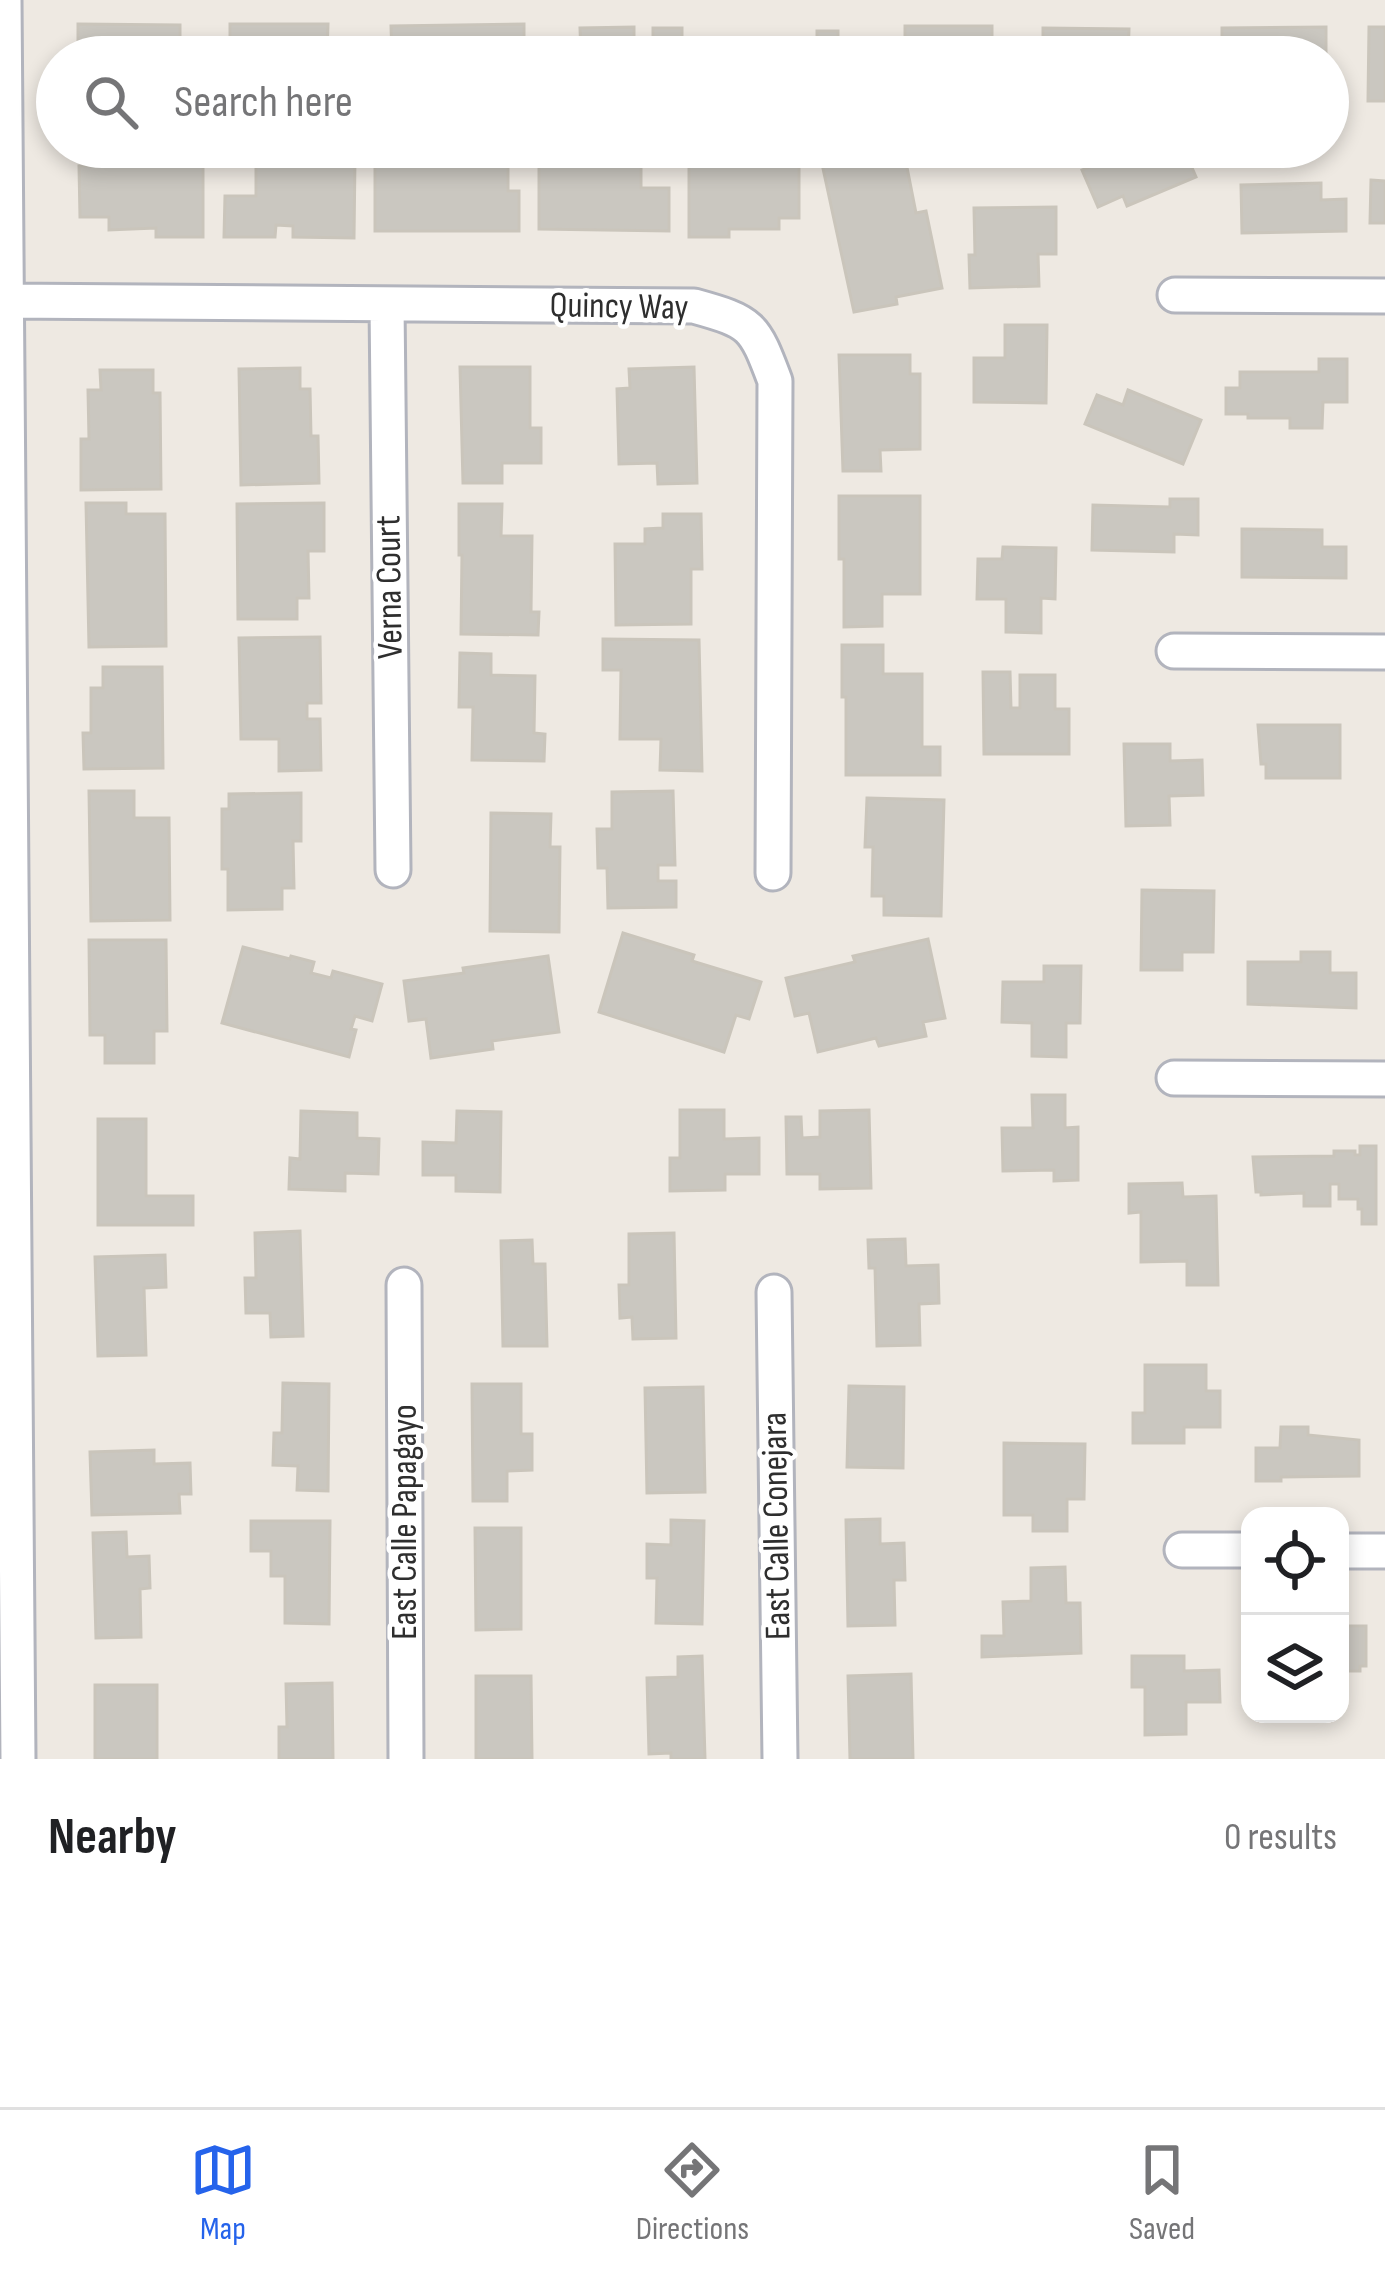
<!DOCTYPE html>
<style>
body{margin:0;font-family:"Sofia Sans Condensed",sans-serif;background:#f6f6f6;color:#202124}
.controls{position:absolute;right:36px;bottom:36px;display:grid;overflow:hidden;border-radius:24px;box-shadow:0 6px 18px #0003}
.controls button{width:108px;height:108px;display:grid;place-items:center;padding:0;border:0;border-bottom:3px solid #e0e0e0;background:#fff;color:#202124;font:60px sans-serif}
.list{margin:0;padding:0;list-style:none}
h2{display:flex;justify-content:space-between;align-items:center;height:156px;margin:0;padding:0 48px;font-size:51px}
h2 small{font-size:39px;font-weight:400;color:#757577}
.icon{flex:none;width:66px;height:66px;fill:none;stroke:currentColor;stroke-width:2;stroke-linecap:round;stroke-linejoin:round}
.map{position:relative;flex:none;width:1385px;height:1759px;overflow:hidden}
.search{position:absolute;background:#fff;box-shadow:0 6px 18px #0003;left:36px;right:36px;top:36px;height:132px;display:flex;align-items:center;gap:30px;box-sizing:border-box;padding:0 42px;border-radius:66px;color:#757577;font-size:45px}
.sheet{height:348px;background:#fff}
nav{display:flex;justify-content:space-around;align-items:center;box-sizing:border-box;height:168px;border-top:3px solid #e0e0e0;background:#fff;font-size:33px;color:#757577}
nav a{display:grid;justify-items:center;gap:6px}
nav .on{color:#2563eb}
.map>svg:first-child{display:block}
.building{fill:#cac7c0;stroke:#cac5bb;stroke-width:3}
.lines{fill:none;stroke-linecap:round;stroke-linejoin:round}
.minor-casing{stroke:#b2b4bd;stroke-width:39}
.minor{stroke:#fff;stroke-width:33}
.labels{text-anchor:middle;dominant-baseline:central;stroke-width:9;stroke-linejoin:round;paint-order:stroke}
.street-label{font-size:36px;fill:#2e2e2e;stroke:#fff}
</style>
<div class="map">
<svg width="1385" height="1759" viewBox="0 0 1385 1759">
<rect width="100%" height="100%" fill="#eee9e2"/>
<path class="building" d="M78,24L180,25V57H78Z
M230,24H328L327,57H230Z
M524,24V57H392L391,26Z
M905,26H992V57H905Z
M634,27V44H653V28H682V55L581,57L580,28Z
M1326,27V57H1222V28Z
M1369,27H1385V101H1368Z
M1043,28L1129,29L1128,57H1043Z
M817,31H838V55L718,57L717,44L817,42Z
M539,147H641V188H669V231L539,229Z
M835,147H903L916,213L926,211L942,288L896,297L897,304L854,312L819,150Z
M1162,147H1183L1196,177L1127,206L1123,196L1098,207L1082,170L1135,148L1138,157Z
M375,151L508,152V191H519V231H375Z
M689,151H752V157H771V165H799V218H779V229H729V237H689Z
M130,154H189V165H203V237H156V228L109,230V217H80L79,166L112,165V157H130Z
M256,157L355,158L354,238L293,237V226L276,225L275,237H224L225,196H256Z
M1371,180L1385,181V223H1370Z
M1321,183V200L1346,199V231L1242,233L1241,185Z
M1056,207V254H1038L1039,286L970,288L969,255H975L974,208Z
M1005,325H1047L1046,403L974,402V358H1005Z
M839,355H910V374H920V449L880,450L881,471H843Z
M1319,359H1347V402H1323L1322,428H1290V418H1248V414H1226V388H1240V372H1319Z
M460,367H530V428H541V463H502V483H463Z
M694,367L697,483L658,484L657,463L619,464L617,389L630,388L629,369Z
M300,368V389H310L311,436H318L319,483L241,485L239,369Z
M100,370H153V393H160L161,489L81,490V439H89L88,390H101Z
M1128,390L1201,420L1183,464L1085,424L1097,395L1123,405Z
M839,496H920V594H882V626L844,627V559H839Z
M1170,499H1198V535L1174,534V552L1092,550L1093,505L1170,507Z
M86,503H126V514H165L166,646L89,647Z
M324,503V551H308L309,598H297V619H238L237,504Z
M459,504H502L501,536H532L531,612H539L538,635L461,634L462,555H459Z
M663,514H701L702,569H691V624L616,625L615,544H645V529L663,528Z
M1242,529L1322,530V547H1346V578L1242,577Z
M1003,547L1056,548L1055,599L1041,598V633L1006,632V599H977L978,559H1002Z
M320,637L321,703H307V719H320L321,770L279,771V739H241L239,638Z
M603,639L699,640L702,771L660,770L661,739H620L621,670H603Z
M842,645H883V674H922V747H940V775H846V697H842Z
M460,653L491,654V675L535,676L534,733L545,734L544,761L472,760L473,707H459Z
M103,667H162L163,768L84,769L83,733H91V688H103Z
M983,672H1010L1011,708H1020V675H1055V709H1069V754H984Z
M1258,725H1340V778H1266V764H1261Z
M1124,744H1170V761L1202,760L1203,795L1169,796L1170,825L1126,826Z
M89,791H134V818H169L170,920L91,921Z
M673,791L675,865H658V881H676V907L608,908L607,868H598L597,829H612V792Z
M301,793V841H293L294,888H282V909L228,910V869H222V809H229V794Z
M867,798L944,800L941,916L884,915V896H872L873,847H865Z
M491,813L551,814L550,847H560L559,932L490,931Z
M1142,890L1214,891L1213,952H1182V970H1141Z
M623,933L694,955L692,961L761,982L749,1019L736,1015L724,1052L599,1012Z
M928,939L945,1018L923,1022L926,1036L879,1046L876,1038L818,1052L809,1013L795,1016L786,978L855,962L853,956Z
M89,940H166L167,1031H154V1063H105V1035H90Z
M243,947L290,959L291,956L314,962L311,973L331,978L333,971L382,984L372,1021L355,1016L351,1029L356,1030L349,1057L222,1023Z
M1301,952H1330V973H1356V1008L1248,1004V962H1301Z
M548,956L559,1032L492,1041L493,1049L431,1058L426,1019L409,1021L404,981L464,973L463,968Z
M1044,966H1081L1080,1023H1066V1057L1032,1056V1023L1002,1022L1003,982H1044Z
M1032,1095H1065V1128L1078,1127V1180L1054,1181V1170L1003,1171L1002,1128H1033Z
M680,1110H724V1139L759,1138V1174H725V1190L670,1191V1158H680Z
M869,1110L871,1188L820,1189V1174H787L786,1117H801L802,1138L820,1137V1111Z
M301,1111L357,1113V1138L379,1139L378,1174L345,1173V1191L289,1189L290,1158L300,1159Z
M457,1111L501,1112L500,1192L456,1191V1175H423V1142L456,1143Z
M98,1119H146V1196H193V1225H98Z
M1360,1146H1376V1224H1362V1209H1358V1199H1339V1184H1330V1206H1304V1193L1261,1195V1192H1256L1253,1157L1334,1156V1151H1355V1155H1360Z
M1182,1183L1183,1197L1216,1196L1218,1285H1187V1261L1141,1262V1212L1129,1213V1184Z
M300,1231L303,1336L271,1337L270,1313H246L245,1278H256L255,1233Z
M674,1233L676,1338L633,1339L632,1317L620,1318L619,1285H629V1234Z
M905,1239L906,1266L938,1265L939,1303L919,1304L920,1345L877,1346L875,1268H869L868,1240Z
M532,1240L533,1264H545L547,1346H503L501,1241Z
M165,1255L166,1287L144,1288L146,1355L98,1356L95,1257Z
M1145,1365H1206V1391H1220V1427H1184V1443H1133V1413H1145Z
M283,1383L329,1384L328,1491L297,1490L298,1466L273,1465L274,1433H282Z
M472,1384H521V1434H532V1470L507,1471V1501H473Z
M849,1386L904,1387L903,1468L847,1467Z
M703,1387L705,1492L647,1493L645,1388Z
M1281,1427H1308V1435L1359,1440V1476L1281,1477V1481H1256V1448H1280Z
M1004,1443L1085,1444L1084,1499H1067V1531H1033V1515H1004Z
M154,1450V1464L190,1463L191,1494H179L180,1513L92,1515L90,1452Z
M880,1519V1544L904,1543L905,1580H894L895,1625L848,1626L846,1520Z
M671,1520L704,1521L702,1624L656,1623L657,1578H647V1544L671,1545Z
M251,1521H330L329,1624L285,1623V1576H271V1551H251Z
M475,1528H521V1629L476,1630Z
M126,1532L127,1557L149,1556L150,1588L140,1589L141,1637L96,1638L93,1533Z
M1065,1567L1066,1603H1080L1081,1653L982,1657V1636H1004L1003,1602L1031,1601V1568Z
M1340,1626H1366V1666H1360V1671H1340Z
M702,1656L705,1759H671V1753L649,1754L647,1678L678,1677V1657Z
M1132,1656H1184V1671L1219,1670L1220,1702H1186V1734L1145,1735V1687H1132Z
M911,1674L913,1759H850L848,1676Z
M476,1676H531L532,1759H476Z
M332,1683L333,1759H279V1727H287L286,1684Z
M95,1685H157V1759H95Z"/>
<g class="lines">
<defs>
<path id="minor" d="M4,0L18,1759
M1175,295L1385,296
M5,301L694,306C752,322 754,325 775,381L773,873
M387,304L393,870
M1174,651L1385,652
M1174,1078L1385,1079
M404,1285L406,1759
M774,1292L780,1759
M1182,1550H1250
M1340,1551H1385"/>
</defs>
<use href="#minor" class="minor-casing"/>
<use href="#minor" class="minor"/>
</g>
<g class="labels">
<g class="street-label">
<text transform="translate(619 307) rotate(1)">Quincy Way</text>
<text transform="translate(390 587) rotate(-91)">Verna Court</text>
<text transform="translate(405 1522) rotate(-90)">East Calle Papagayo</text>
<text transform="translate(777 1526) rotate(-91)">East Calle Conejara</text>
</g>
</g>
</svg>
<div class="controls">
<button><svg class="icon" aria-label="locate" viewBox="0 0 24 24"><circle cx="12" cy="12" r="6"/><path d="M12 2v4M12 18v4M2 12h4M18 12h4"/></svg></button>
<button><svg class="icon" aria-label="layers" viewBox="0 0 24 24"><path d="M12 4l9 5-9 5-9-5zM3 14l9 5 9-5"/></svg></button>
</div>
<div class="search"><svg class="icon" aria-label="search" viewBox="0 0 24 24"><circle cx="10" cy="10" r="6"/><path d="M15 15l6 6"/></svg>Search here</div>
</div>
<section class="sheet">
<h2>Nearby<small>0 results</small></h2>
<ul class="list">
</ul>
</section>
<nav>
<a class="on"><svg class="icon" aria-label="map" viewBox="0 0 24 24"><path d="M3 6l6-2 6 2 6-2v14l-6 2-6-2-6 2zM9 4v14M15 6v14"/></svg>Map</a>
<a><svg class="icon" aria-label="directions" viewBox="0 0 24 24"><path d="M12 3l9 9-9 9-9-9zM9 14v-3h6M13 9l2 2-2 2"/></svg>Directions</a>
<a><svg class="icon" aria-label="saved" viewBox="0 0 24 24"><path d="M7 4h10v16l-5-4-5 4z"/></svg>Saved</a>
</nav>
